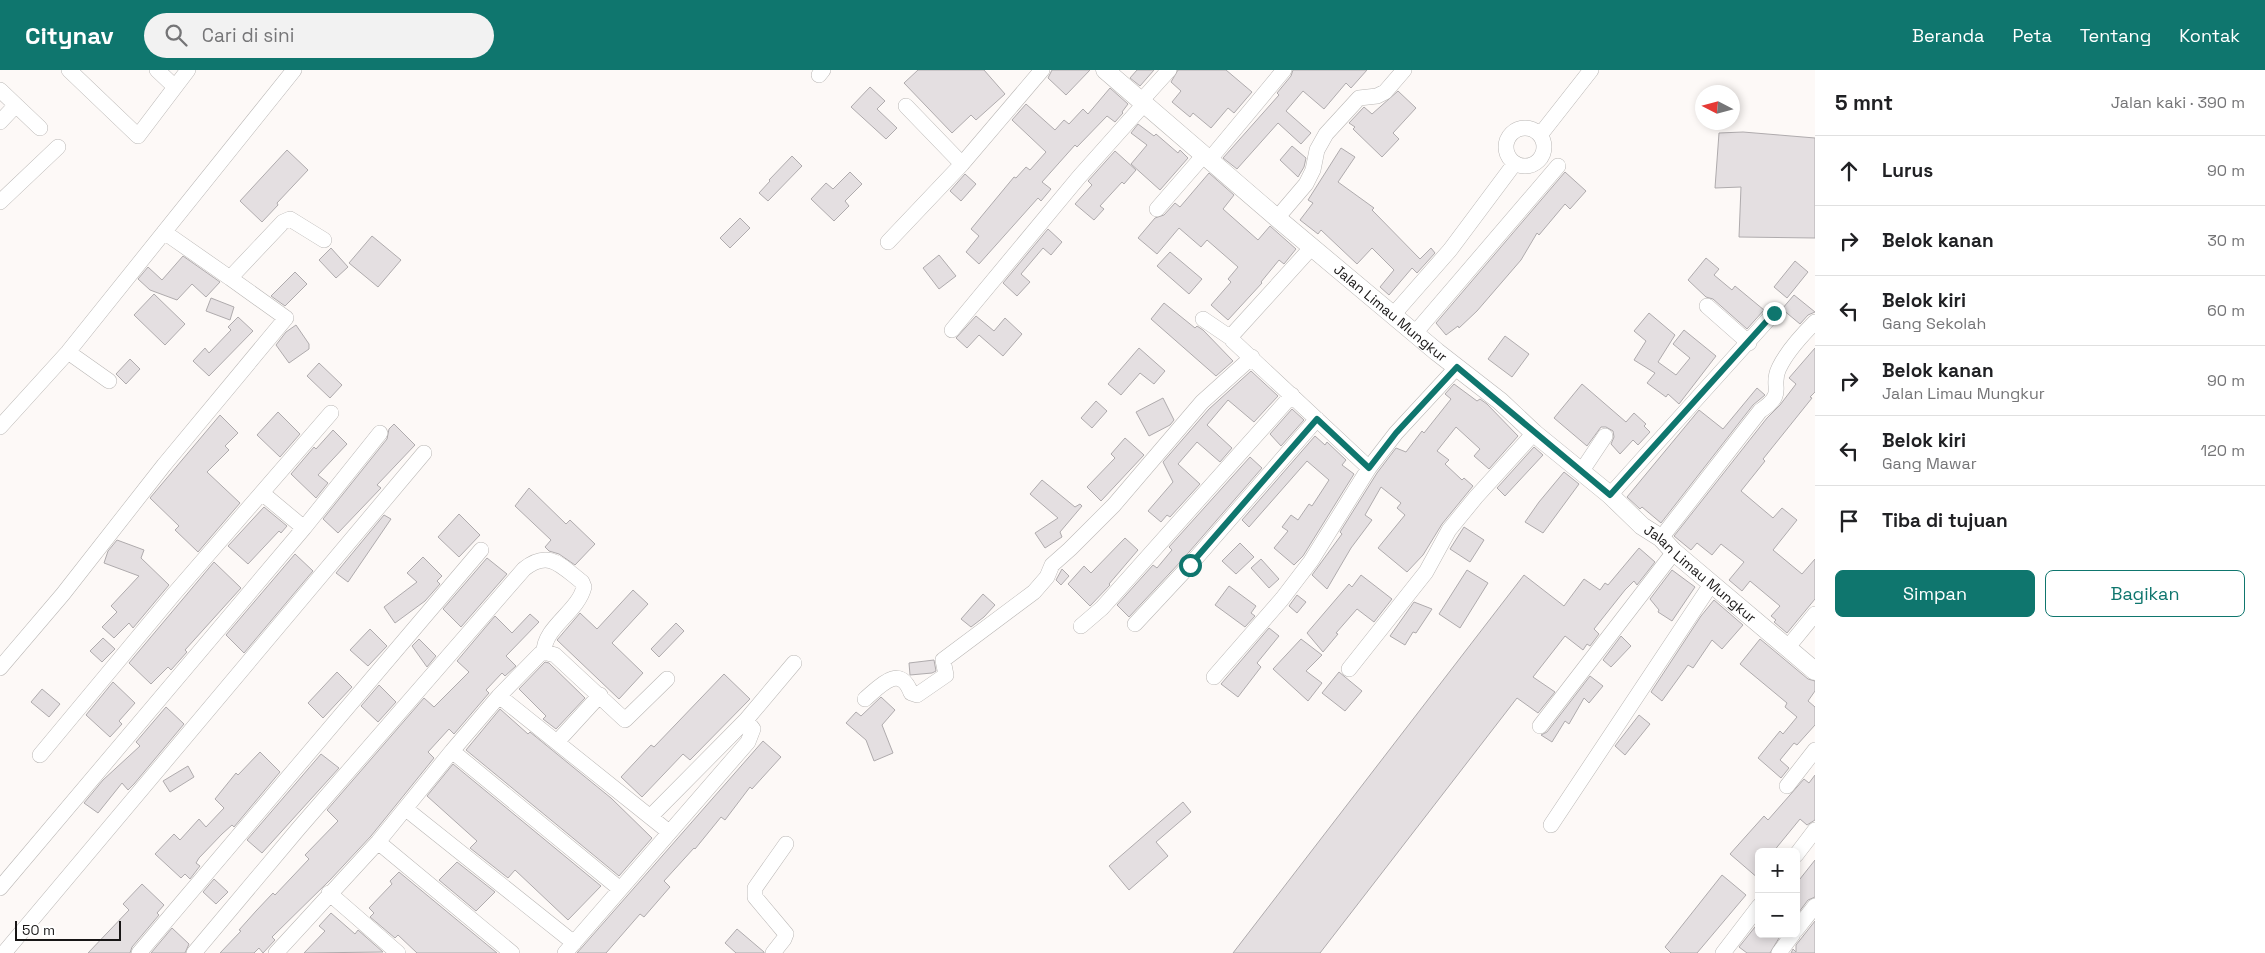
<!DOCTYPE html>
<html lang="id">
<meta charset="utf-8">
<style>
body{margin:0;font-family:"Space Grotesk",sans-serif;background:#f2f2f2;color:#202124}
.controls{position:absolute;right:15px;bottom:15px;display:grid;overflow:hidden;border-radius:8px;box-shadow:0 2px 8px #0003}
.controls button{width:45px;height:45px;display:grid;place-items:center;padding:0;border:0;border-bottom:1px solid #e0e0e0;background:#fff;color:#202124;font:25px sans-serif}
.compass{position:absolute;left:1695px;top:15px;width:45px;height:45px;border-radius:50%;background:#fff;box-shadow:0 2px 8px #0003;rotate:276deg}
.scale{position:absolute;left:15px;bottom:12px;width:106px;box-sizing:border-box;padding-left:5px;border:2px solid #181616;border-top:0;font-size:14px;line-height:18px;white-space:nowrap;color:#181616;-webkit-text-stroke:4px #fff;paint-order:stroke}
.stop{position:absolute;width:15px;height:15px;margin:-11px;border:4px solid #0f766e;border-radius:50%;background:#fff}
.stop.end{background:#0f766e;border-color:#fff;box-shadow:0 1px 5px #0008}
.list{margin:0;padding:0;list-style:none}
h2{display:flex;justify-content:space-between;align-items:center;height:65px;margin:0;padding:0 20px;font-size:21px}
h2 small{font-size:16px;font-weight:400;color:#757577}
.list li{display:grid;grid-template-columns:32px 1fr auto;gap:15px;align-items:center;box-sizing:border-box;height:70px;padding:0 20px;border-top:1px solid #e0e0e0}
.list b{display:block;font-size:19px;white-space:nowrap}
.list p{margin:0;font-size:16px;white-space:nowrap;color:#757577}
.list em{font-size:16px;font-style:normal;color:#757577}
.actions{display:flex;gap:10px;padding:15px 20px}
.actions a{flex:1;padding:11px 0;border:1px solid #0f766e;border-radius:8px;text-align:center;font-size:18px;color:#0f766e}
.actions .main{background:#0f766e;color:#fff}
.icon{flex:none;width:28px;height:28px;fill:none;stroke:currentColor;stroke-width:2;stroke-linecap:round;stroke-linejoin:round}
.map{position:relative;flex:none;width:1815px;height:883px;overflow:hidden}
header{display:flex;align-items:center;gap:30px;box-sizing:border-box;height:70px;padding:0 25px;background:#0f766e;color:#fff}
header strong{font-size:24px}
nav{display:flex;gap:28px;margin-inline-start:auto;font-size:18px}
.search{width:350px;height:45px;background:#f2f2f2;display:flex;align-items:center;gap:12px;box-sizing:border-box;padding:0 18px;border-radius:28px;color:#757577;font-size:19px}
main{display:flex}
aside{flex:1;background:#fff}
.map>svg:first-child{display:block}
.building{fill:#e4dfe1;stroke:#afabad}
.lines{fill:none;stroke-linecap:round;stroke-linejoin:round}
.minor-casing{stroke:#bab7b5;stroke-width:16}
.tertiary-casing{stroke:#bab7b5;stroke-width:19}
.minor{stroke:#fff;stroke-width:15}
.tertiary{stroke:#fff;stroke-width:18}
.route{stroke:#0f766e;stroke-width:6}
.labels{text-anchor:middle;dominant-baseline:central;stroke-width:4;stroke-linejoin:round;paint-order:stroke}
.street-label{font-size:14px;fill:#181616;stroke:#fff}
</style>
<header>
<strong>Citynav</strong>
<div class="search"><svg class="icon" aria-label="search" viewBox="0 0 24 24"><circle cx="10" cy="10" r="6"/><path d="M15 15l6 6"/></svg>Cari di sini</div>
<nav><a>Beranda</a><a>Peta</a><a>Tentang</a><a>Kontak</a></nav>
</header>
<main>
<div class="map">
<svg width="1815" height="883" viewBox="0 0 1815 883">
<rect width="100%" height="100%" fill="#fdf9f7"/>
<path class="building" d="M918,0H984L1005,24L976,50L971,45L952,63L904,13Z
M1052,0H1090L1066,25L1048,8Z
M1137,0H1154L1140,16L1130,8Z
M1178,0H1226L1252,22L1234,43L1228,38L1211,58L1193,43L1190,47L1172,32L1181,21L1171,12Z
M1293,0H1367L1351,18L1346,13L1324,39L1303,21L1286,41L1311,63L1301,74L1278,53L1237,99L1223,88L1279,25L1277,23L1291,6Z
M870,17L885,31L877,39L897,58L886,69L851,37Z
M1110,18L1128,34L1122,42L1123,43L1115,52L1107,46L1077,77L1075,75L1042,112L1051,119L1041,131L1038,128L979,194L966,182L979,166L971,159L1014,107L1016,108L1026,97L1030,100L1046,82L1012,50L1026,34L1055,60L1064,50L1069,54L1083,39L1088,44Z
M1398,21L1416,38L1393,63L1399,69L1382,87L1353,59L1355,57L1349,53L1364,37L1372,44Z
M1138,54L1154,66L1156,64L1178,83L1180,80L1188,88L1160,120L1131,94L1147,75L1131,63Z
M1743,62L1815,68V168L1739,167L1741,117L1715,118L1719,63Z
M1292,76L1306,88L1304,97L1298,107L1280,90Z
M1341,78L1355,87L1338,112L1374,138L1372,140L1420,189L1431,178L1435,183L1417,203L1412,198L1389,225L1380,217L1394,200L1372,178L1357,194L1321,160L1318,164L1300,150L1313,133L1308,130Z
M287,80L308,100L277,133L278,135L262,152L240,131Z
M1115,81L1136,100L1124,114L1122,112L1100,136L1104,139L1094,150L1075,134L1092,115L1088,111Z
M792,86L802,96L768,131L759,123L770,111L769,110Z
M850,102L862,114L845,131L849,136L834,151L811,129L826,113L833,119Z
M1565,102L1586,121L1570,139L1565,134L1539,165L1537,163L1521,190L1477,241L1459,258L1458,256L1446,265L1436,253Z
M1209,103L1234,125L1223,139L1258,170L1270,156L1296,179L1284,194L1279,190L1261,212L1262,213L1228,250L1211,235L1231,212L1228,209L1238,197L1207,170L1201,177L1179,158L1157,184L1138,168L1155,148L1164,145L1175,133L1180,137Z
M965,104L976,114L961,131L950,121Z
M740,148L750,158L730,178L720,168Z
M1048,159L1062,172L1051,185L1043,178L1021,204L1030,212L1017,226L1003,213Z
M372,166L401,190L378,217L349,193Z
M331,178L348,197L336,208L319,190Z
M1170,182L1202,209L1189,224L1157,196Z
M939,185L956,206L939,219L923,198Z
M183,186L220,212L206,227L192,214L177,230L150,220L138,209L148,197L162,210Z
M1706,188L1719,199L1714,205L1732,220L1735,216L1764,240L1747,259L1713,229L1706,227L1688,210Z
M1795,191L1808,202L1787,228L1774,217Z
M295,202L307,214L285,236L271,226Z
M154,224L185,254L165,275L134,245Z
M1794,225L1815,242L1808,245L1800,254L1782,239Z
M211,228L234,237L230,250L206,241Z
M1164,233L1195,258L1197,256L1203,260L1233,291L1216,306L1151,249Z
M1649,243L1675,265L1658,292L1676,305L1690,288L1673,274L1684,260L1716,286L1679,334L1668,324L1666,327L1647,313L1655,303L1634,290L1646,271L1634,261Z
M976,246L994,261L1005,248L1022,264L1003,286L979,265L967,278L956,268Z
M238,247L253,261L209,306L193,291L205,278L209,283L231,260L228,257Z
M296,255L309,274V279L289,293L276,275L286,262Z
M1505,266L1529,284L1512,307L1488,289Z
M1139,278L1165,301L1154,314L1140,303L1121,325L1108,314Z
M1815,278V322L1810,327L1812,328L1763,389L1765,391L1741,421L1773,448L1782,438L1797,450L1773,480L1802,504L1815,489V529L1787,563L1774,552L1776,550L1771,546L1780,536L1750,511L1742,521L1729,510L1744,492L1721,474L1712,485L1697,473L1691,480L1674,466L1767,348L1780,335L1796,314L1789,308Z
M130,289L140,299L126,314L116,304Z
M319,293L342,315L330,328L307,306Z
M1251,301L1278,326L1254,352L1228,330L1207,355L1232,378L1220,392L1197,372L1178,394L1200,414L1170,447L1167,445L1161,452L1148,441L1173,412L1163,392L1209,339Z
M1454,314L1477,331L1480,329L1487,334L1518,366L1489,399L1474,386L1480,379L1456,357L1437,381L1449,390L1445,394L1462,410L1464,408L1473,416L1442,454L1423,485L1407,502L1378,478L1405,445L1397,438L1401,433L1381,417L1365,445L1372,450L1351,478L1327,519L1312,505L1342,464L1340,462L1377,403L1396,378L1406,382L1422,361L1424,363L1451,329L1445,324Z
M1582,314L1626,352L1634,343L1646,354L1644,356L1650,362L1638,375L1633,370L1620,384L1611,374L1614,367L1613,361L1606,357H1601L1587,376L1554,348Z
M1757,318L1765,325L1753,335L1661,453L1642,437L1640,439L1627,427L1699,340L1723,359Z
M1163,328L1174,350L1170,355L1149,366L1136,342Z
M1096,331L1107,341L1092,358L1081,348Z
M1292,339L1304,350L1281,376L1270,364Z
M278,342L300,364L280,387L257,365Z
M220,345L238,363L225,376L229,380L207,402L240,433L198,482L175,460L179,456L150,428Z
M394,354L415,375L377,415L381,418L338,463L323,449L387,369L389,359Z
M333,360L347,374L318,405L328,413L316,428L291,404L314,377L316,379Z
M1315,366L1325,375L1327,372L1346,390L1342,395L1354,404L1303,486L1294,495L1274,478L1288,461L1282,457L1291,445L1298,450L1309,434L1312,436L1329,410L1307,391L1249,457L1242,450Z
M1125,368L1144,385L1101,431L1087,417L1115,388L1111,384Z
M1534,377L1543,385L1505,426L1497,418Z
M1250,387L1262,398L1183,489L1129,547L1117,535L1153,495L1157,498L1172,480L1169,477Z
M1564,402L1579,414L1543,463L1525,452L1539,432Z
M1042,410L1075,437L1080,434L1082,436L1060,462L1062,467L1045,478L1035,463L1058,448L1030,424Z
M529,418L566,454L570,450L595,474L575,495L559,484L549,481L545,477L551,470L515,436Z
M264,437L287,456L281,463L279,461L248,494L228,476Z
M459,444L480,465L459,487L438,467Z
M384,445L391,449L348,512L336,503Z
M1464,457L1484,470L1470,492L1450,479Z
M1125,468L1138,480L1109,514L1110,515L1090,536L1068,514L1084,496L1091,503Z
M117,470L144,480L141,488L169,515L133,558L129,553L114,568L102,557L117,542L111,536L139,506L104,493L108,481Z
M1240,473L1254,487L1236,504L1222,491Z
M1639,478L1655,492L1637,515L1634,511L1625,520L1594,559L1599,564L1590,576L1587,574L1583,580L1565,566L1533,607L1555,622L1538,643L1517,628L1320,883H1233L1524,505L1564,536L1584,509L1600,520L1605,513L1608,515Z
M295,484L313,501L244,583L226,565Z
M423,487L442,506L437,511L440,514L425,531L395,553L384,537L417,512L407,503Z
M487,488L507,504L461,557L443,539Z
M1261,489L1279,509L1269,518L1251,498Z
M214,492L241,518L185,580L187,582L171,600L168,597L151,614L129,593Z
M1062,499L1069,506L1061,515L1056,510Z
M1467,500L1488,513L1460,558L1439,544Z
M1672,500L1695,517L1672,551L1658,542L1659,540L1650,529Z
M1361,505L1392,529L1374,552L1357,539L1336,563L1338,564L1323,582L1307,563L1349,514L1352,517Z
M1229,516L1256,536L1251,543L1255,546L1245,557L1215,535Z
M633,520L648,534L612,573L643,603L619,629L557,570L580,543L597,559Z
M983,524L995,535L984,547L971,557L961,549Z
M1297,525L1306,532L1297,543L1289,536Z
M1714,530L1743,555L1722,579L1712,570L1693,598L1688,595L1662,631L1651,622L1701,546Z
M1414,532L1432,539L1416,563L1413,562L1405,575L1390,566Z
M530,544L539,552L506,586L516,596L505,606L502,603L486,620L489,623L454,664L449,659L428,682L434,688L371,766L330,810L272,867L275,870L263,883L259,878L254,883H220L241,861L239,860L256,841L273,823L275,825L309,789L305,785L338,751L327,740L424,628L434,637L469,602L457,591L495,546L512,563Z
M676,553L684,561L659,587L651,579Z
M1269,558L1279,566L1257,593L1261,597L1238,627L1221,614Z
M370,559L387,576L368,596L350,580Z
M1621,566L1631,576L1611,597L1603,590Z
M103,568L115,579L102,592L90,581Z
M419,569L436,586L427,597L412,576Z
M1301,569L1322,585L1306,601L1322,613L1308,631L1273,599Z
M1760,569L1808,609L1815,611V621L1808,631L1815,637V655L1797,675L1794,673L1780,690L1789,698L1781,708L1758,688L1780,661L1783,664L1797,647L1785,637L1787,633L1740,594Z
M934,590L936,601L932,603L910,605L909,593Z
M545,592L549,593L585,628L556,659L543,649L546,646L519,619Z
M337,602L352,617L323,648L308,633Z
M1339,602L1362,621L1345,641L1322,623Z
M724,604L750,629L690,690L683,684L642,727L621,707L651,675L654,677Z
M1590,606L1603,616L1589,633L1584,628L1569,654L1565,651L1552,672L1541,665L1547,662Z
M113,612L135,633L119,651L122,654L110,667L86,645Z
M379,615L396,632L378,652L361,636Z
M42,619L60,634L49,647L31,632Z
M881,627L895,640L882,655L893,683L874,691L866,670L846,653L856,642L861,646Z
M166,637L184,654L134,714L128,720L122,713L98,743L84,733L103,710L140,676L136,672Z
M500,639L528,664L530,662L611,728L652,768L619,806L466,680Z
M1639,645L1650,654L1625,685L1615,676Z
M763,671L781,687L752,719L750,717L725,750L721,747L695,779L694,778L664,811L670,817L644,847L640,844L606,883H577Z
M260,682L280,702L234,757L232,755L222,764L199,788L196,793L200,796L190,809L185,804L181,808L155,784L174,764L180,770L199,749L206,757L224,738L215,729L236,703L238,705Z
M321,684L339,698L262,783L247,770Z
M453,694L601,816L568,850L515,800L508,808L470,778L477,771L427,726Z
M188,696L194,707L170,722L163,711Z
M1815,705V750L1807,755L1800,749L1773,782H1759V809L1730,784L1764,746L1768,750L1804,709L1809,713Z
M1183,732L1191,742L1156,772L1168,786L1129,820L1109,796Z
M1815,790V827L1808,830L1799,842L1796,840V814Z
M457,792L495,822L476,841L439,810Z
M399,802L497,883H417L398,865L395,868L370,847L374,843L369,838L392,814L390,811Z
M1722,805L1746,825L1697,883H1671L1665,877Z
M214,809L228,822L216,834L203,822Z
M142,814L164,835L157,843L159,845L132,877L130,883H88L129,840L123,834Z
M331,843L355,864L358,860L383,882L304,883L325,861L319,856Z
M1815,851V883H1791L1793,879L1796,882V875Z
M1759,852V864H1775L1779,868L1770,883H1747L1739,877Z
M172,858L189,874L185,883H151Z
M737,859L764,882V883H736L725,873Z"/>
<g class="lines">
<defs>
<path id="minor" d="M69,0L138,66L188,0
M157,0L175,17
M819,5L823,0
M0,20L40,58
M1142,30L1169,0
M906,36L962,94
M0,52L16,35
M1506 77a19 19 0 1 1 38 0a19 19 0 1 1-38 0Z
M1540,65L1591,0
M1210,89L1284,0
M0,132L58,77
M1157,139L1204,85
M1277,148L1306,114L1313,100L1317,80L1326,64L1359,28L1377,26L1385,22L1404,0
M164,162L230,208L283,152L290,149L324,170
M888,172L962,94L1042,0
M1312,177L1233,264L1232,270L1369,398
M1707,236L1749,273
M1393,245L1450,180L1515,93
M1203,249L1231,268
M952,260L1079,107L1145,33
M1415,263L1558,96
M68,282L109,311
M0,357L68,282L294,0
M1581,402L1605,366
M262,423L304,458
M1610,425L1774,243
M1661,468L1760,341C1788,322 1769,318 1779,298C1787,281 1802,265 1815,252
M1135,554L1190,495L1317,349
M1081,556L1102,538L1292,325
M1788,577L1815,544
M0,598L63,524L164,395L286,248L230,208
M1349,599L1426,502L1449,460L1476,427L1534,363
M1214,607L1282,529L1311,491L1369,398L1396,363L1457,297
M499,626L669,762
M865,629C880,616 900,593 911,623L917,625L946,605L943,590L1034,522L1047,507L1052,495L1070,479L1114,435L1202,332L1252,287
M1540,656L1674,482
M557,672L600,625
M452,681L620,819
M40,685L173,525L331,343
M1787,716L1815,680
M406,739L574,873
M651,746L746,650L794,593
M1551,755L1712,513
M378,772L512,883
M1796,785L1815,760
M0,818L304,458L380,363
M329,823L398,883
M1796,860L1815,836
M4,883L424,383
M139,883L481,480
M194,883L299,758L524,499C549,479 561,496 582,512L584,517C578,542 544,557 544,582
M276,883L378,772L452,681L499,626L540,584L544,582L555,585L625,650L667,609
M565,883L748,672L753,659L746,650
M773,883L784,869L786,864L755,827V818L786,774
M1723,883L1759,836
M1779,883L1793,864"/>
<g id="tertiary">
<path id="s1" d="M1105,0L1277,148L1437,282L1500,331L1534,363L1610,425L1642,456L1661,468L1674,482L1815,601"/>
</g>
</defs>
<use href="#minor" class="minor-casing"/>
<use href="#tertiary" class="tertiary-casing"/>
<use href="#minor" class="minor"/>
<use href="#tertiary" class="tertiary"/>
</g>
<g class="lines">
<path class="route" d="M1190,495L1317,349L1369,398L1396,363L1457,297L1610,425L1774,243"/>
</g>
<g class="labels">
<g class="street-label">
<text stroke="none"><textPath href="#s1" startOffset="375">Jalan Limau Mungkur</textPath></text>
<text stroke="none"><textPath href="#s1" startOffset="780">Jalan Limau Mungkur</textPath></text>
</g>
</g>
</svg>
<div class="controls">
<button>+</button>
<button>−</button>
</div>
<svg class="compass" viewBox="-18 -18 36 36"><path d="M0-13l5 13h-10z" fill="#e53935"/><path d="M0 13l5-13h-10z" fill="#757577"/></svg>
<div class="scale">50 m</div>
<div class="stop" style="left:1190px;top:495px"></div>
<div class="stop end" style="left:1774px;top:243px"></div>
</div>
<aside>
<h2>5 mnt<small>Jalan kaki · 390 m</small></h2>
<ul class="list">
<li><svg class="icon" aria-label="ahead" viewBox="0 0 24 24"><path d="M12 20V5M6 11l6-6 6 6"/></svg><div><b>Lurus</b></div><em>90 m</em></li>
<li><svg class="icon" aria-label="right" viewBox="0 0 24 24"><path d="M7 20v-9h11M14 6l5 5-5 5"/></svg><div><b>Belok kanan</b></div><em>30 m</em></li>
<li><svg class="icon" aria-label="left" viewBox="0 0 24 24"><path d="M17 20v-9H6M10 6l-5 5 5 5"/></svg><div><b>Belok kiri</b><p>Gang Sekolah</p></div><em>60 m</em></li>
<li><svg class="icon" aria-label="right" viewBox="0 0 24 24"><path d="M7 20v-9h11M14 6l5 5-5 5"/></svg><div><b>Belok kanan</b><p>Jalan Limau Mungkur</p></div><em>90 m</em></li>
<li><svg class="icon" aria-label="left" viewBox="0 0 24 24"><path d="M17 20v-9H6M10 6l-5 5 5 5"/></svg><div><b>Belok kiri</b><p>Gang Mawar</p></div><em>120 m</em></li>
<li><svg class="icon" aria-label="arrive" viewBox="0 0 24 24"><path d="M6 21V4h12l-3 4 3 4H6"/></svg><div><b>Tiba di tujuan</b></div></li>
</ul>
<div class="actions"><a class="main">Simpan</a><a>Bagikan</a></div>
</aside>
</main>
